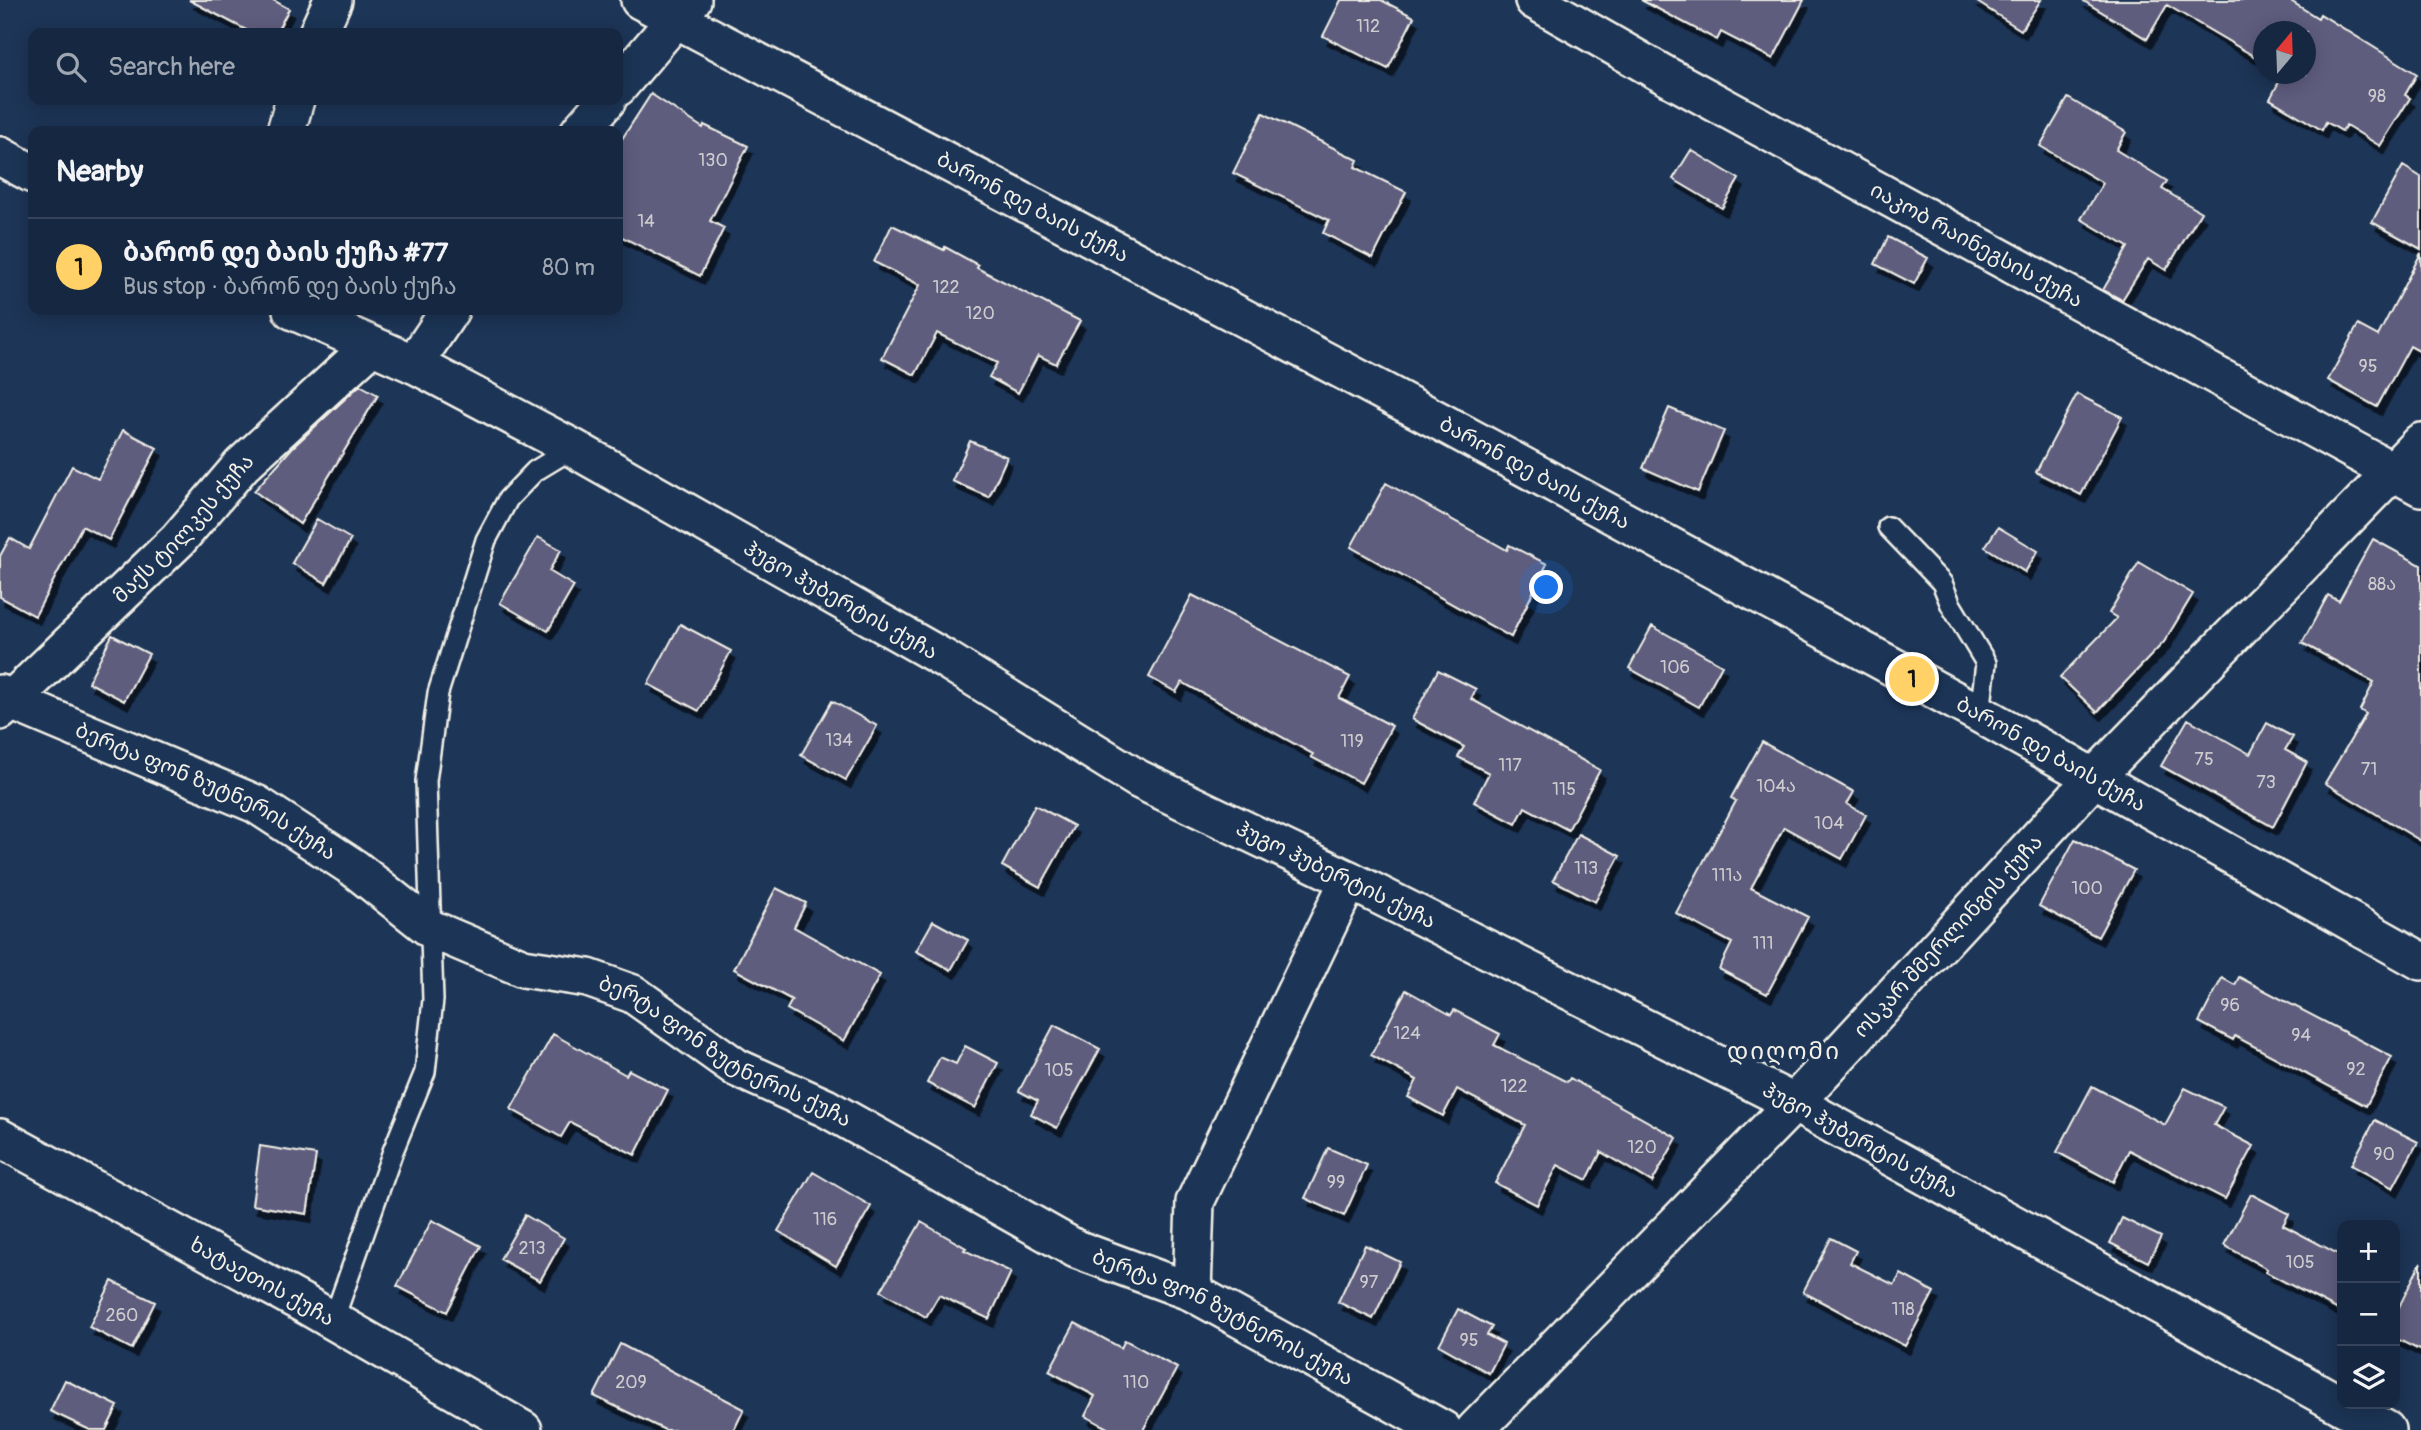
<!DOCTYPE html>
<meta charset="utf-8">
<style>
body{margin:0;font-family:Pangolin,"Noto Sans Georgian",sans-serif;background:#23344c;color:#f1f3f6}
.controls{position:absolute;right:21px;bottom:21px;display:grid;overflow:hidden;border-radius:14px;box-shadow:0 4px 18px #0003}
.controls button{width:63px;height:63px;display:grid;place-items:center;padding:0;border:0;border-bottom:2px solid #35445a;background:#162841;color:#f1f3f6;font:35px sans-serif}
.compass{position:absolute;left:2253px;top:21px;width:63px;height:63px;border-radius:50%;background:#162841;box-shadow:0 4px 18px #0003;rotate:19deg}
.you{position:absolute;left:1547px;top:588px;width:24px;height:24px;margin:-18px;border:5px solid #fff;border-radius:50%;background:#1a73e8;box-shadow:0 0 0 10px #1a73e833}
.badge{display:grid;place-items:center;width:46px;height:46px;border-radius:50%;background:#ffd166;color:#111;font-size:23px;font-weight:700}
.pin{position:absolute;translate:-50% -50%;border:4px solid #fff;box-shadow:0 2px 7px #0006}
.list{margin:0;padding:0;list-style:none}
h2{display:flex;justify-content:space-between;align-items:center;height:91px;margin:0;padding:0 28px;font-size:30px}
h2 small{font-size:23px;font-weight:400;color:#9ea6b1}
.list li{display:grid;grid-template-columns:46px 1fr auto;gap:21px;align-items:center;box-sizing:border-box;height:98px;padding:0 28px;border-top:2px solid #35445a}
.list b{display:block;font-size:26px;white-space:nowrap}
.list p{margin:0;font-size:23px;white-space:nowrap;color:#9ea6b1}
.list em{font-size:23px;font-style:normal;color:#9ea6b1}
.icon{flex:none;width:38px;height:38px;fill:none;stroke:currentColor;stroke-width:2;stroke-linecap:round;stroke-linejoin:round}
.map{position:relative;flex:none;width:2421px;height:1430px;overflow:hidden}
.search{position:absolute;background:#162841;box-shadow:0 4px 18px #0003;left:28px;top:28px;width:595px;height:77px;display:flex;align-items:center;gap:18px;box-sizing:border-box;padding:0 24px;border-radius:14px;color:#9ea6b1;font-size:26px}
.panel{position:absolute;background:#162841;box-shadow:0 4px 18px #0003;left:28px;top:126px;width:595px;height:189px;border-radius:14px}
.map>svg:first-child{display:block}
.building{fill:#5e5d7e;stroke:#f4f1e8;stroke-width:2;filter:url(#shadow)}
.lines{fill:none;stroke-linecap:round;stroke-linejoin:round}
.lane-casing{stroke:#f4f1e8;stroke-width:24}
.street-casing{stroke:#f4f1e8;stroke-width:42}
.lane{stroke:#1d3557;stroke-width:19}
.street{stroke:#1d3557;stroke-width:37}
.labels{text-anchor:middle;dominant-baseline:central;stroke-width:7;stroke-linejoin:round;paint-order:stroke}
.number-label{font-size:18px;fill:#ceccce}
.street-label{font-size:21px;fill:#f4f1e8;stroke:#1d3557}
.quarter-label{font-size:24px;letter-spacing:2px;fill:#f4f1e8;stroke:#1d3557}
</style>
<div class="map">
<svg width="2421" height="1430" viewBox="0 0 2421 1430">
<defs>
<filter id="shadow"><feDropShadow dx="4.5" dy="8" stdDeviation="0" flood-color="#0009"/></filter>
</defs>
<rect width="100%" height="100%" fill="#1d3557"/>
<filter id="ink" filterUnits="userSpaceOnUse"><feTurbulence type="fractalNoise" baseFrequency=".0143" numOctaves="2"/><feDisplacementMap in="SourceGraphic" scale="14" xChannelSelector="R" yChannelSelector="G"/><feConvolveMatrix kernelMatrix="1 2 1 2 8 2 1 2 1" color-interpolation-filters="sRGB"/></filter>
<g filter="url(#ink)">
<path class="building" d="M189,0H273L289,9L276,33H252Z
M1341,0H1381L1414,17L1388,69L1323,36Z
M1641,0H1804L1773,59L1721,32L1717,40Z
M1974,0H2041L2021,30Z
M2082,0H2289L2318,18L2320,14L2417,74L2405,95L2410,98L2380,146L2346,125L2342,131L2326,122L2322,130L2270,99L2283,74H2306V32H2264V62L2167,5L2147,39Z
M651,94L703,128L704,125L748,146L710,221L724,228L700,276L618,235V145Z
M2068,98L2126,132L2116,150L2167,181L2162,189L2201,212L2166,270L2148,259L2122,300L2103,290L2128,247L2081,219L2103,183L2040,146Z
M1263,113L1358,160L1355,167L1406,192L1373,258L1323,233L1329,220L1233,173Z
M1691,150L1739,179L1722,208L1673,179Z
M2403,166L2421,177V249L2372,222Z
M892,225L944,250L945,247L978,265L977,268L1080,321L1056,364L1038,355L1018,393L989,377L997,363L937,333L915,375L882,358L920,285L874,262Z
M1888,237L1928,258L1914,284L1875,264Z
M2421,253V352L2410,346L2377,407L2328,380L2358,325L2378,336Z
M360,385L378,395L300,524L254,491L292,448Z
M2077,394L2122,417L2081,495L2036,472Z
M1669,408L1724,431L1698,492L1643,468Z
M123,430L157,448L109,540L82,526L35,616L0,597V556L10,538L29,549L72,466L98,479Z
M970,441L1007,457L989,497L952,481Z
M1386,483L1507,550L1509,545L1547,564L1511,637L1351,547Z
M317,519L351,539L326,583L292,563Z
M1998,527L2038,551L2025,572L1985,547Z
M538,537L561,550L549,571L574,586L548,631L500,603Z
M2373,539L2421,565V841L2325,783L2366,714L2360,710L2374,682L2302,643L2328,595L2339,601Z
M2139,562L2193,594L2164,642L2097,712L2060,677L2117,618L2109,613Z
M1192,595L1350,677L1339,698L1392,726L1361,783L1311,757L1313,754L1182,682L1176,692L1149,677Z
M680,624L731,651L699,711L648,684Z
M1652,626L1722,665L1699,707L1629,668Z
M112,635L149,654L124,701L88,682Z
M1438,670L1476,689L1471,699L1600,770L1568,830L1525,807L1516,824L1474,802L1489,773L1458,757L1464,747L1412,719Z
M832,701L877,726L846,780L801,755Z
M2188,719L2250,754L2267,723L2293,737L2285,750L2307,762L2273,827L2161,766Z
M1762,742L1854,792L1847,804L1866,815L1842,859L1784,827L1751,888L1808,917L1767,994L1719,969L1732,943L1676,913L1736,801L1731,798Z
M1035,805L1074,826L1040,887L1002,866Z
M1578,834L1620,856L1595,902L1553,880Z
M2075,839L2134,870L2098,937L2039,906Z
M776,888L806,903L794,927L880,975L844,1041L787,1009L792,1000L734,969Z
M933,921L968,940L951,970L916,951Z
M2239,977L2392,1057L2366,1106L2235,1036L2233,1040L2199,1022L2222,978L2235,985Z
M1406,990L1451,1015L1454,1010L1500,1034L1494,1045L1567,1082L1570,1078L1677,1138L1652,1182L1601,1152L1587,1180L1558,1165L1537,1205L1495,1183L1525,1125L1457,1089L1443,1116L1408,1097L1417,1080L1371,1055Z
M1054,1025L1100,1049L1057,1128L1031,1114L1038,1101L1019,1091Z
M553,1034L626,1075L629,1070L668,1090L635,1155L570,1122L561,1137L511,1109Z
M965,1046L998,1063L975,1108L927,1083L940,1057L956,1064Z
M2092,1086L2165,1125L2185,1088L2224,1107L2214,1125L2254,1146L2225,1199L2129,1150L2113,1182L2057,1152Z
M2375,1120L2418,1142L2393,1188L2351,1165Z
M260,1146L316,1155L307,1214L252,1205Z
M1328,1148L1367,1165L1344,1216L1305,1198Z
M813,1172L871,1206L836,1266L778,1231Z
M2251,1194L2289,1214L2283,1225L2342,1256V1312L2266,1272L2267,1269L2224,1245Z
M525,1215L564,1238L540,1281L500,1259Z
M2122,1218L2161,1237L2148,1262L2110,1243Z
M432,1220L481,1246L447,1312L397,1286Z
M921,1222L966,1248L964,1250L1011,1272L989,1319L939,1295L926,1317L881,1291Z
M1831,1238L1856,1251L1850,1263L1894,1285L1901,1274L1934,1292L1905,1346L1803,1292Z
M1365,1245L1400,1262L1373,1319L1338,1302Z
M2421,1262V1351L2395,1338V1315Z
M112,1281L155,1302L132,1349L89,1327Z
M1458,1309L1492,1327L1487,1335L1504,1344L1489,1373L1439,1345Z
M1075,1323L1121,1348L1125,1340L1177,1368L1143,1430H1111L1085,1416L1095,1396L1049,1371Z
M620,1344L744,1409L734,1430H665L594,1396Z
M65,1380L118,1406L106,1430H90L50,1411Z"/>
<g class="lines">
<defs>
<path id="lane" d="M1888,527L1942,583L1951,605L1986,663L1980,714
M333,1321L393,1151L425,1072L433,1000L426,781L438,693L486,540L508,499L535,471L573,448"/>
<g id="street">
<path id="s1" d="M640,0L1443,423L1980,714L2421,961"/>
<path id="s2" d="M1534,0L1663,74L2421,487"/>
<path d="M318,33L333,0"/>
<path d="M618,87L692,0"/>
<path d="M286,131L295,100"/>
<path d="M580,131L607,100"/>
<path d="M0,156L33,174"/>
<path id="s3" d="M292,310L414,364L573,448L945,659L1138,779L1349,880L1794,1103L2386,1430"/>
<path d="M414,364L450,310"/>
<path id="s4" d="M0,694L11,701L256,804L354,868L431,929L523,968L588,978L633,994L737,1068L826,1108L1076,1249L1192,1292L1443,1430"/>
<path id="s5" d="M0,711L178,540L242,465L370,347"/>
<path id="s6" d="M0,1138L306,1305L523,1430"/>
<path d="M1192,1292L1195,1202L1349,880"/>
<path id="s7" d="M1475,1430L1794,1103L2092,780L2421,442"/>
</g>
</defs>
<use href="#lane" class="lane-casing"/>
<use href="#street" class="street-casing"/>
<use href="#lane" class="lane"/>
<use href="#street" class="street"/>
</g>
</g>
<g class="labels">
<g class="number-label">
<text x="1368" y="26">112</text>
<text x="2377" y="96">98</text>
<text x="713" y="160">130</text>
<text x="646" y="221">14</text>
<text x="946" y="287">122</text>
<text x="980" y="313">120</text>
<text x="2368" y="366">95</text>
<text x="2382" y="584">88ა</text>
<text x="1675" y="667">106</text>
<text x="839" y="740">134</text>
<text x="1352" y="741">119</text>
<text x="2204" y="759">75</text>
<text x="1510" y="765">117</text>
<text x="2369" y="769">71</text>
<text x="2266" y="782">73</text>
<text x="1776" y="786">104ა</text>
<text x="1564" y="789">115</text>
<text x="1829" y="823">104</text>
<text x="1586" y="868">113</text>
<text x="1727" y="875">111ა</text>
<text x="2087" y="888">100</text>
<text x="1763" y="943">111</text>
<text x="2230" y="1005">96</text>
<text x="1407" y="1033">124</text>
<text x="2301" y="1035">94</text>
<text x="2356" y="1069">92</text>
<text x="1059" y="1070">105</text>
<text x="1514" y="1086">122</text>
<text x="1642" y="1147">120</text>
<text x="2384" y="1154">90</text>
<text x="1336" y="1182">99</text>
<text x="825" y="1219">116</text>
<text x="532" y="1248">213</text>
<text x="2300" y="1262">105</text>
<text x="1369" y="1282">97</text>
<text x="1903" y="1309">118</text>
<text x="122" y="1315">260</text>
<text x="1469" y="1340">95</text>
<text x="631" y="1382">209</text>
<text x="1136" y="1382">110</text>
</g>
<g class="street-label">
<text stroke="none"><textPath href="#s1" startOffset="444">ბარონ დე ბაის ქუჩა</textPath></text>
<text stroke="none"><textPath href="#s2" startOffset="506">იაკობ რაინეგსის ქუჩა</textPath></text>
<text stroke="none"><textPath href="#s1" startOffset="1012">ბარონ დე ბაის ქუჩა</textPath></text>
<text stroke="none"><textPath href="#s5" startOffset="259">მაქს ტილკეს ქუჩა</textPath></text>
<text stroke="none"><textPath href="#s3" startOffset="621">ჰუგო ჰუბერტის ქუჩა</textPath></text>
<text stroke="none"><textPath href="#s1" startOffset="1600">ბარონ დე ბაის ქუჩა</textPath></text>
<text stroke="none"><textPath href="#s4" startOffset="228">ბერტა ფონ ზუტნერის ქუჩა</textPath></text>
<text stroke="none"><textPath href="#s3" startOffset="1188">ჰუგო ჰუბერტის ქუჩა</textPath></text>
<text stroke="none"><textPath href="#s7" startOffset="684">ოსკარ შმერლინგის ქუჩა</textPath></text>
<text stroke="none"><textPath href="#s4" startOffset="816">ბერტა ფონ ზუტნერის ქუჩა</textPath></text>
<text stroke="none"><textPath href="#s3" startOffset="1776">ჰუგო ჰუბერტის ქუჩა</textPath></text>
<text stroke="none"><textPath href="#s6" startOffset="299">ხატაეთის ქუჩა</textPath></text>
<text stroke="none"><textPath href="#s4" startOffset="1382">ბერტა ფონ ზუტნერის ქუჩა</textPath></text>
</g>
<g class="quarter-label">
<text x="1784" y="1051">დიღომი</text>
</g>
</g>
</svg>
<div class="controls">
<button>+</button>
<button>−</button>
<button><svg class="icon" aria-label="layers" viewBox="0 0 24 24"><path d="M12 4l9 5-9 5-9-5zM3 14l9 5 9-5"/></svg></button>
</div>
<svg class="compass" viewBox="-18 -18 36 36"><path d="M0-13l5 13h-10z" fill="#e53935"/><path d="M0 13l5-13h-10z" fill="#9ea6b1"/></svg>
<div class="you"></div>
<div class="pin badge" style="left:1912px;top:679px">1</div>
<div class="search"><svg class="icon" aria-label="search" viewBox="0 0 24 24"><circle cx="10" cy="10" r="6"/><path d="M15 15l6 6"/></svg>Search here</div>
<section class="panel">
<h2>Nearby<small></small></h2>
<ul class="list">
<li><span class="badge">1</span><div><b>ბარონ დე ბაის ქუჩა #77</b><p>Bus stop · ბარონ დე ბაის ქუჩა</p></div><em>80 m</em></li>
</ul>
</section>
</div>
